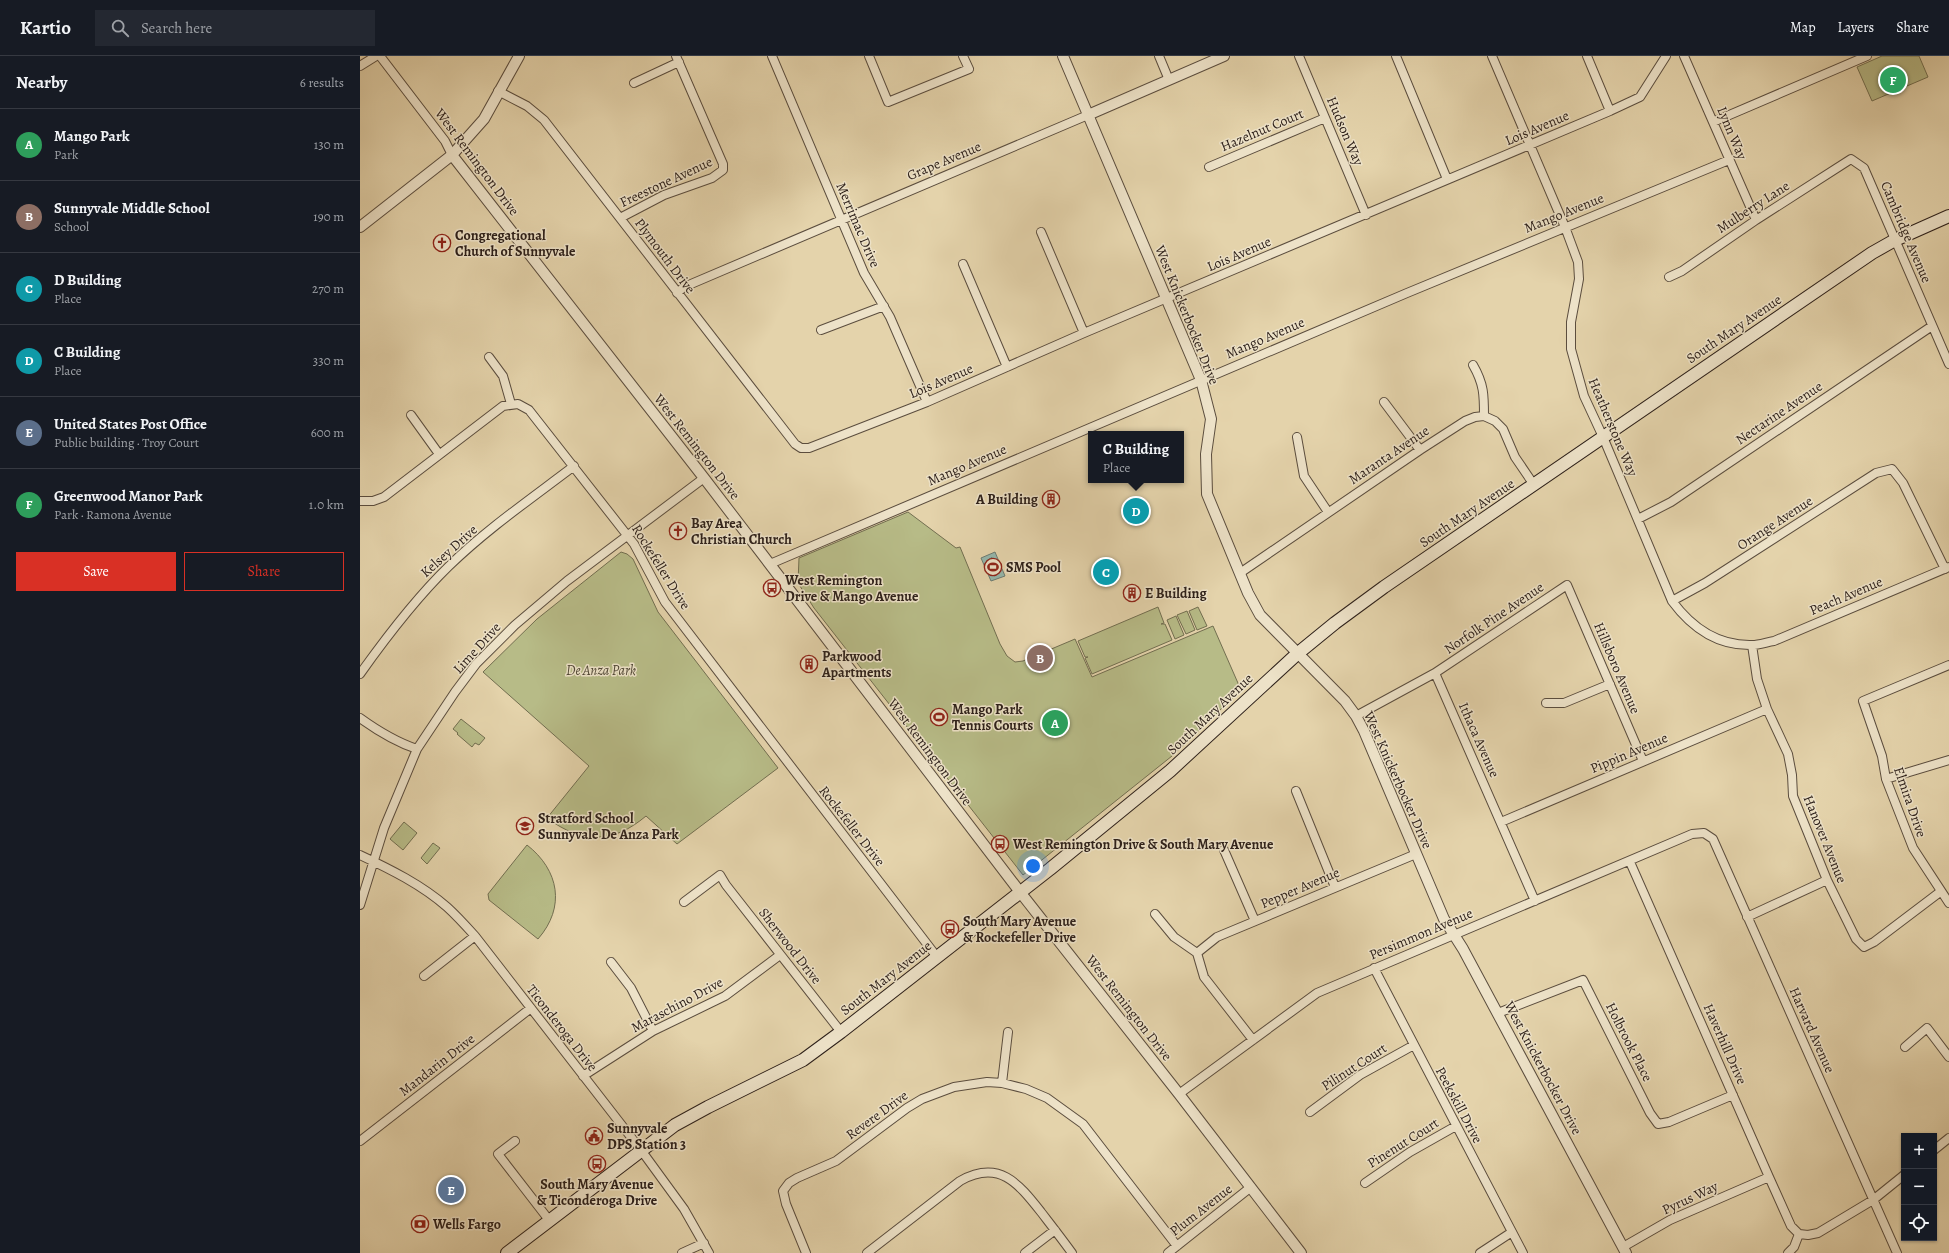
<!DOCTYPE html>
<meta charset="utf-8">
<style>
body{margin:0;font-family:Alegreya,serif;background:#242831;color:#f1f3f6}
.controls{position:absolute;right:12px;bottom:12px;display:grid;overflow:hidden;border-radius:0px;box-shadow:0 1px 3px #0004}
.controls button{width:36px;height:36px;display:grid;place-items:center;padding:0;border:0;border-bottom:1px solid #363941;background:#171b24;color:#f1f3f6;font:20px sans-serif}
.you{position:absolute;left:673px;top:810px;width:14px;height:14px;margin:-10px;border:3px solid #fff;border-radius:50%;background:#1a73e8;box-shadow:0 0 0 6px #1a73e833}
.badge{display:grid;place-items:center;width:26px;height:26px;border-radius:50%;background:#d93025;color:#fff;font-size:13px;font-weight:700}
.pin{position:absolute;translate:-50% -50%;border:2px solid #fff;box-shadow:0 1px 4px #0006}
.popup{position:absolute;left:728px;top:375px;width:96px;height:52px;box-sizing:border-box;display:grid;place-content:center;border-radius:0px;background:#171b24;filter:drop-shadow(0 1px 3px #0005);font-size:13px;white-space:nowrap;color:#9ea1a6}
.popup b{font-size:15px;color:#f1f3f6}
.popup::after{content:'';position:absolute;left:50%;top:100%;margin-left:-8px;border:8px solid transparent;border-top-color:#171b24}
.list{margin:0;padding:0;list-style:none}
h2{display:flex;justify-content:space-between;align-items:center;height:52px;margin:0;padding:0 16px;font-size:17px}
h2 small{font-size:13px;font-weight:400;color:#9ea1a6}
.list li{display:grid;grid-template-columns:26px 1fr auto;gap:12px;align-items:center;box-sizing:border-box;height:72px;padding:0 16px;border-top:1px solid #363941}
.list b{display:block;font-size:15px;white-space:nowrap}
.list p{margin:0;font-size:13px;white-space:nowrap;color:#9ea1a6}
.list em{font-size:13px;font-style:normal;color:#9ea1a6}
.actions{display:flex;gap:8px;padding:12px 16px}
.actions a{flex:1;padding:9px 0;border:1px solid #d93025;border-radius:0px;text-align:center;font-size:14px;color:#d93025}
.actions .main{background:#d93025;color:#fff}
.icon{flex:none;width:22px;height:22px;fill:none;stroke:currentColor;stroke-width:2;stroke-linecap:round;stroke-linejoin:round}
.map{position:relative;flex:none;width:1589px;height:1197px;overflow:hidden}
header{display:flex;align-items:center;gap:24px;box-sizing:border-box;height:56px;padding:0 20px;background:#171b24;border-bottom:1px solid #363941}
header strong{font-size:19px}
nav{display:flex;gap:22px;margin-inline-start:auto;font-size:14px}
.search{width:280px;height:36px;background:#242831;display:flex;align-items:center;gap:10px;box-sizing:border-box;padding:0 14px;border-radius:0px;color:#9ea1a6;font-size:15px}
main{display:flex}
aside{flex:1;background:#171b24}
.map>svg:first-child{display:block}
.green{fill:#b7bb87;stroke:#726e50}
.water{fill:#95b7ac;stroke:#6b7b72}
.lines{fill:none;stroke-linecap:round;stroke-linejoin:round}
.shore{stroke:#616c63;stroke-width:1}
.minor-casing{stroke:#5b4d3e;stroke-width:10}
.tertiary-casing{stroke:#5b4d3e;stroke-width:12}
.secondary-casing{stroke:#2d201a;stroke-width:14}
.minor{stroke:#ede2c8;stroke-width:8}
.tertiary{stroke:#ede2c8;stroke-width:10}
.secondary{stroke:#ede2c8;stroke-width:12}
.labels{text-anchor:middle;dominant-baseline:central;stroke-width:3;stroke-linejoin:round;paint-order:stroke}
.street-label{font-size:14px;fill:#2d201a;stroke:#ede2c8}
.poi-label{font-size:14px;font-weight:bold;fill:#2d201a;stroke:#ede2c8;text-anchor:start}
.park-label{font-size:14px;font-style:italic;fill:#504735;stroke:#ede2c8}
</style>
<header>
<strong>Kartio</strong>
<div class="search"><svg class="icon" aria-label="search" viewBox="0 0 24 24"><circle cx="10" cy="10" r="6"/><path d="M15 15l6 6"/></svg>Search here</div>
<nav><a>Map</a><a>Layers</a><a>Share</a></nav>
</header>
<main>
<aside>
<h2>Nearby<small>6 results</small></h2>
<ul class="list">
<li><span class="badge" style="background:#2e9e5b">A</span><div><b>Mango Park</b><p>Park</p></div><em>130 m</em></li>
<li><span class="badge" style="background:#8d6e63">B</span><div><b>Sunnyvale Middle School</b><p>School</p></div><em>190 m</em></li>
<li><span class="badge" style="background:#0f9aa8">C</span><div><b>D Building</b><p>Place</p></div><em>270 m</em></li>
<li><span class="badge" style="background:#0f9aa8">D</span><div><b>C Building</b><p>Place</p></div><em>330 m</em></li>
<li><span class="badge" style="background:#5c6f8a">E</span><div><b>United States Post Office</b><p>Public building · Troy Court</p></div><em>600 m</em></li>
<li><span class="badge" style="background:#2e9e5b">F</span><div><b>Greenwood Manor Park</b><p>Park · Ramona Avenue</p></div><em>1.0 km</em></li>
</ul>
<div class="actions"><a class="main">Save</a><a>Share</a></div>
</aside>
<div class="map">
<svg width="1589" height="1197" viewBox="0 0 1589 1197">
<rect width="100%" height="100%" fill="#e4d3ab"/>
<filter id="stains"><feTurbulence type="fractalNoise" baseFrequency=".005" numOctaves="4"/><feColorMatrix values="0 0 0 0 .2 0 0 0 0 .09 0 0 0 0 .02 0 0 0 .5 -.17"/></filter>
<radialGradient id="worn" r=".72"><stop offset=".6" stop-color="#630" stop-opacity="0"/><stop offset="1" stop-color="#630" stop-opacity=".3"/></radialGradient>
<path class="green" d="M1522,0H1559L1568,21L1512,45L1497,11Z
M548,456L596,492L600,491L640,588L647,600L655,606L663,605L715,583L732,621L853,570L881,634L812,700L663,819L454,552L438,527L439,502Z
M261,496L267,498L273,503L298,556L418,712L317,788L286,760C253,788 222,788 187,762L229,710L123,616L177,563Z
M798,551L804,567L801,568H805L812,584L732,618L725,602L728,601H725L718,585Z
M838,551L847,570L837,574L829,555Z
M827,555L835,574L826,578L817,559Z
M816,560L824,579L815,583L807,564Z
M101,663L125,682L119,689L115,687L112,691L97,678L98,677L93,673Z
M44,766L57,777L43,794L30,783Z
M73,787L80,792L67,808L61,802Z
M167,789C199,814 206,851 178,883L129,844L128,838Z"/>
<path class="water" d="M635,496L645,520L631,525L621,502Z"/>
<g class="lines">
<path class="shore" d="M632,502L639,516L635,520L633,519L627,505Z"/>
<defs>
<path id="minor" d="M20,0L85,85L92,99
M412,0L504,217L530,261L567,346
M509,0L528,46L609,13L603,0
M799,0L809,24
M939,0L1006,159
M1036,0L1087,123
M1132,0L1205,171L1218,206L1219,223L1211,266V293L1224,340L1243,381L1312,545C1332,572 1357,590 1392,589C1399,589 1407,586 1414,585L1589,511
M1227,0L1250,55
M1324,0L1396,164
M0,10L16,0
M274,27L319,6
M138,35L167,50L184,64L435,388L441,392H449L567,346L724,277L1250,55L1280,41L1306,0
M1353,66L1507,0
M849,111L965,62
M260,162L304,139L352,122L363,114V108L316,0
M681,176L724,277
M603,208L647,311
M1309,221L1322,215L1396,164L1491,103L1504,112L1589,308
M317,237L324,231L728,59
M461,274L524,250
M129,301L143,320L151,348
M1113,309C1124,328 1124,339 1124,360
M1024,346L1060,394
M51,359L79,398
M937,381L944,420L968,456
M0,445H13L24,441L143,350L158,348L169,354L274,488L305,546L577,901
M1278,463L1311,446L1572,270
M410,508L1047,237L1369,104
M880,517L1060,394L1105,365L1115,361L1124,360L1135,365L1143,373L1155,401L1174,429
M1312,545L1345,527L1516,417L1532,413L1543,427L1585,513
M1392,589L1397,623L1407,653L1428,698L1432,719L1433,740L1467,824L1496,883L1504,891L1514,886L1580,836
M1589,609L1503,645L1522,700L1526,723L1553,792L1589,847
M1075,617L1207,529L1283,705
M0,618C27,580 55,543 89,510C127,473 172,442 214,410
M1186,647H1204L1250,628
M996,660L1075,617L1175,845
M0,662C18,675 36,686 57,693
M1526,723L1589,704
M936,735L975,831
M1141,766L1407,653
M864,794L895,865
M0,799C30,813 62,829 87,851C97,860 106,870 115,880L281,1094L324,1153L349,1197
M1270,806L1409,1121L1431,1170L1439,1178
M324,846L360,819L366,829L481,976
M0,849L24,772L57,693L95,636L116,608L155,569L207,525L344,422
M795,858L814,881L837,897
M1387,861L1467,824
M837,897L857,881L1056,798
M837,897L844,921L893,984
M251,906L271,932L293,975
M1014,912L1163,1197
M64,920L115,880
M1138,957L1223,924L1290,1057L1298,1068L1309,1066L1373,1039
M1545,991L1567,972L1589,1001
M223,1020L293,975L365,940L420,899
M642,1027L648,976
M819,1038L957,937L1332,778L1344,777L1353,783L1537,1197
M950,1056L1000,1019L1054,989
M0,1085L171,952
M155,1085L138,1098L189,1164
M1574,1094L1589,1082
M1005,1127L1050,1096L1096,1070
M1439,1178L1448,1179L1458,1177L1513,1144L1544,1119
M1263,1191L1310,1164L1409,1121
M322,1197L344,1187
M446,1197L426,1148L423,1135L429,1127L437,1122L476,1105L547,1052L562,1043L594,1031L627,1026L642,1027L666,1033L687,1042L723,1068L817,1190
M507,1197L600,1125C639,1103 658,1127 681,1156C691,1169 702,1183 712,1197
M665,1197L695,1174
M808,1197L891,1131
M1120,1197L1152,1176
M1428,1197L1434,1191L1439,1178"/>
<path id="tertiary" d="M703,0L841,324L851,363L846,398L847,438L888,537L900,559L985,645L996,660L1004,675L1084,863L1103,893L1266,1197
M728,59L864,0
M92,99L344,422L660,836L819,1038L941,1197
M0,171L92,99L124,63L159,0"/>
<path id="secondary" d="M147,1197L315,1069L348,1051L443,1004L481,976L690,813L810,715L937,598L975,567L1024,531L1512,197L1535,184L1589,160"/>
</defs>
<use href="#minor" class="minor-casing"/>
<use href="#tertiary" class="tertiary-casing"/>
<use href="#secondary" class="secondary-casing"/>
<use href="#minor" class="minor"/>
<use href="#tertiary" class="tertiary"/>
<use href="#secondary" class="secondary"/>
</g>
<defs>
<symbol id="church-ring" viewBox="-11 -11 22 22"><circle r="9.5" fill="#ede2c8" stroke="#8f2418" stroke-width="1.5"/><path d="M-1.2-6h2.4v3.5h3.3v2.4h-3.3V6h-2.4V-.1h-3.3v-2.4h3.3Z" fill="#8f2418"/></symbol>
<symbol id="building-ring" viewBox="-11 -11 22 22"><circle r="9.5" fill="#ede2c8" stroke="#8f2418" stroke-width="1.5"/><path d="M-4-6H4V6H1V3H-1V6H-4ZM-2.5-4.3h1.7v1.8h-1.7ZM.8-4.3h1.7v1.8H.8ZM-2.5-1h1.7V.8h-1.7ZM.8-1h1.7V.8H.8Z" fill="#8f2418"/></symbol>
<symbol id="stadium-ring" viewBox="-11 -11 22 22"><circle r="9.5" fill="#ede2c8" stroke="#8f2418" stroke-width="1.5"/><path d="M0-5a6.5 5 0 1 0 0 10a6.5 5 0 1 0 0-10ZM-3.5-1.8h7v3.6h-7Z" fill="#8f2418"/></symbol>
<symbol id="bus-ring" viewBox="-11 -11 22 22"><circle r="9.5" fill="#ede2c8" stroke="#8f2418" stroke-width="1.5"/><path d="M-5-6H5V4H4V6H2V4H-2V6H-4V4H-5ZM-3.5-4V0h7V-4ZM-3.5 1.2v1.5H-2V1.2ZM2 1.2v1.5H3.5V1.2Z" fill="#8f2418"/></symbol>
<symbol id="school-ring" viewBox="-11 -11 22 22"><circle r="9.5" fill="#ede2c8" stroke="#8f2418" stroke-width="1.5"/><path d="M0-5L7-2L0 1L-7-2ZM-4 1L0 2.5L4 1V4Q0 6-4 4Z" fill="#8f2418"/></symbol>
<symbol id="civic-ring" viewBox="-11 -11 22 22"><circle r="9.5" fill="#ede2c8" stroke="#8f2418" stroke-width="1.5"/><path d="M-.6-6.5H3V-4.5H.6V-3L4-1V1h2V6H-6V1h2V-1L-.6-3ZM-1.2 2.5V6h2.4V2.5Z" fill="#8f2418"/></symbol>
<symbol id="bank-ring" viewBox="-11 -11 22 22"><circle r="9.5" fill="#ede2c8" stroke="#8f2418" stroke-width="1.5"/><path d="M-6-4H6V4H-6ZM0-2.3a2.3 2.3 0 1 0 0 4.6a2.3 2.3 0 1 0 0-4.6Z" fill="#8f2418"/></symbol>
</defs>
<g fill-rule="evenodd">
<use href="#church-ring" x="72" y="177" width="20" height="20"/>
<use href="#building-ring" x="681" y="433" width="20" height="20"/>
<use href="#church-ring" x="308" y="465" width="20" height="20"/>
<use href="#stadium-ring" x="623" y="501" width="20" height="20"/>
<use href="#bus-ring" x="402" y="522" width="20" height="20"/>
<use href="#building-ring" x="762" y="527" width="20" height="20"/>
<use href="#building-ring" x="439" y="598" width="20" height="20"/>
<use href="#stadium-ring" x="569" y="651" width="20" height="20"/>
<use href="#school-ring" x="155" y="760" width="20" height="20"/>
<use href="#bus-ring" x="630" y="778" width="20" height="20"/>
<use href="#bus-ring" x="580" y="863" width="20" height="20"/>
<use href="#civic-ring" x="224" y="1070" width="20" height="20"/>
<use href="#bus-ring" x="227" y="1098" width="20" height="20"/>
<use href="#bank-ring" x="50" y="1158" width="20" height="20"/>
</g>
<g class="labels">
<g class="street-label">
<text transform="translate(1177 72) rotate(-23)">Lois Avenue</text>
<text transform="translate(902 74) rotate(-23)">Hazelnut Court</text>
<text transform="translate(985 75) rotate(67)">Hudson Way</text>
<text transform="translate(1372 77) rotate(67)">Lynn Way</text>
<text transform="translate(584 105) rotate(-23)">Grape Avenue</text>
<text transform="translate(117 106) rotate(53)">West Remington Drive</text>
<text transform="translate(306 126) rotate(-25)">Freestone Avenue</text>
<text transform="translate(1393 151) rotate(-33)">Mulberry Lane</text>
<text transform="translate(1204 157) rotate(-22)">Mango Avenue</text>
<text transform="translate(498 169) rotate(67)">Merrimac Drive</text>
<text transform="translate(1546 176) rotate(67)">Cambridge Avenue</text>
<text transform="translate(879 198) rotate(-23)">Lois Avenue</text>
<text transform="translate(305 200) rotate(53)">Plymouth Drive</text>
<text transform="translate(827 259) rotate(68)">West Knickerbocker Drive</text>
<text transform="translate(1374 273) rotate(-34)">South Mary Avenue</text>
<text transform="translate(905 282) rotate(-23)">Mango Avenue</text>
<text transform="translate(581 325) rotate(-23)">Lois Avenue</text>
<text transform="translate(1419 357) rotate(-34)">Nectarine Avenue</text>
<text transform="translate(1253 371) rotate(67)">Heatherstone Way</text>
<text transform="translate(337 391) rotate(52)">West Remington Drive</text>
<text transform="translate(1029 399) rotate(-34)">Maranta Avenue</text>
<text transform="translate(607 409) rotate(-23)">Mango Avenue</text>
<text transform="translate(1107 457) rotate(-34)">South Mary Avenue</text>
<text transform="translate(1415 467) rotate(-33)">Orange Avenue</text>
<text transform="translate(89 495) rotate(-42)">Kelsey Drive</text>
<text transform="translate(301 511) rotate(58)">Rockefeller Drive</text>
<text transform="translate(1486 540) rotate(-23)">Peach Avenue</text>
<text transform="translate(1134 562) rotate(-34)">Norfolk Pine Avenue</text>
<text transform="translate(117 592) rotate(-48)">Lime Drive</text>
<text transform="translate(1257 612) rotate(67)">Hillsboro Avenue</text>
<text transform="translate(850 658) rotate(-43)">South Mary Avenue</text>
<text transform="translate(1119 684) rotate(66)">Ithaca Avenue</text>
<text transform="translate(570 696) rotate(53)">West Remington Drive</text>
<text transform="translate(1269 697) rotate(-23)">Pippin Avenue</text>
<text transform="translate(1038 724) rotate(66)">West Knickerbocker Drive</text>
<text transform="translate(1550 746) rotate(71)">Elmira Drive</text>
<text transform="translate(492 770) rotate(52)">Rockefeller Drive</text>
<text transform="translate(1465 783) rotate(68)">Hanover Avenue</text>
<text transform="translate(940 832) rotate(-23)">Pepper Avenue</text>
<text transform="translate(1061 878) rotate(-23)">Persimmon Avenue</text>
<text transform="translate(430 890) rotate(52)">Sherwood Drive</text>
<text transform="translate(526 922) rotate(-38)">South Mary Avenue</text>
<text transform="translate(317 949) rotate(-28)">Maraschino Drive</text>
<text transform="translate(769 952) rotate(52)">West Remington Drive</text>
<text transform="translate(202 972) rotate(52)">Ticonderoga Drive</text>
<text transform="translate(1452 974) rotate(66)">Harvard Avenue</text>
<text transform="translate(1269 986) rotate(63)">Holbrook Place</text>
<text transform="translate(1365 988) rotate(66)">Haverhill Drive</text>
<text transform="translate(77 1009) rotate(-38)">Mandarin Drive</text>
<text transform="translate(994 1011) rotate(-33)">Pilinut Court</text>
<text transform="translate(1183 1012) rotate(62)">West Knickerbocker Drive</text>
<text transform="translate(1099 1049) rotate(62)">Peekskill Drive</text>
<text transform="translate(517 1059) rotate(-36)">Revere Drive</text>
<text transform="translate(1043 1087) rotate(-32)">Pinenut Court</text>
<text transform="translate(1330 1142) rotate(-25)">Pyrus Way</text>
<text transform="translate(841 1154) rotate(-38)">Plum Avenue</text>
</g>
<g class="poi-label">
<text x="95" y="179">Congregational<tspan x="95" dy="16">Church of Sunnyvale</tspan></text>
<text x="678" y="443" text-anchor="end">A Building</text>
<text x="331" y="467">Bay Area<tspan x="331" dy="16">Christian Church</tspan></text>
<text x="646" y="511">SMS Pool</text>
<text x="425" y="524">West Remington<tspan x="425" dy="16">Drive &amp; Mango Avenue</tspan></text>
<text x="785" y="537">E Building</text>
<text x="462" y="600">Parkwood<tspan x="462" dy="16">Apartments</tspan></text>
<text x="592" y="653">Mango Park<tspan x="592" dy="16">Tennis Courts</tspan></text>
<text x="178" y="762">Stratford School<tspan x="178" dy="16">Sunnyvale De Anza Park</tspan></text>
<text x="653" y="788">West Remington Drive &amp; South Mary Avenue</text>
<text x="603" y="865">South Mary Avenue<tspan x="603" dy="16">&amp; Rockefeller Drive</tspan></text>
<text x="247" y="1072">Sunnyvale<tspan x="247" dy="16">DPS Station 3</tspan></text>
<text x="237" y="1128" text-anchor="middle">South Mary Avenue<tspan x="237" dy="16">&amp; Ticonderoga Drive</tspan></text>
<text x="73" y="1168">Wells Fargo</text>
</g>
<g class="park-label">
<text x="241" y="614">De Anza Park</text>
</g>
</g>
<rect width="100%" height="100%" filter="url(#stains)"/>
<rect width="100%" height="100%" fill="url(#worn)"/>
</svg>
<div class="controls">
<button>+</button>
<button>−</button>
<button><svg class="icon" aria-label="locate" viewBox="0 0 24 24"><circle cx="12" cy="12" r="6"/><path d="M12 2v4M12 18v4M2 12h4M18 12h4"/></svg></button>
</div>
<div class="you"></div>
<div class="pin badge" style="left:695px;top:667px;background:#2e9e5b">A</div>
<div class="pin badge" style="left:680px;top:602px;background:#8d6e63">B</div>
<div class="pin badge" style="left:746px;top:516px;background:#0f9aa8">C</div>
<div class="pin badge" style="left:776px;top:455px;background:#0f9aa8">D</div>
<div class="popup"><b>C Building</b>Place</div>
<div class="pin badge" style="left:91px;top:1134px;background:#5c6f8a">E</div>
<div class="pin badge" style="left:1533px;top:24px;background:#2e9e5b">F</div>
</div>
</main>
